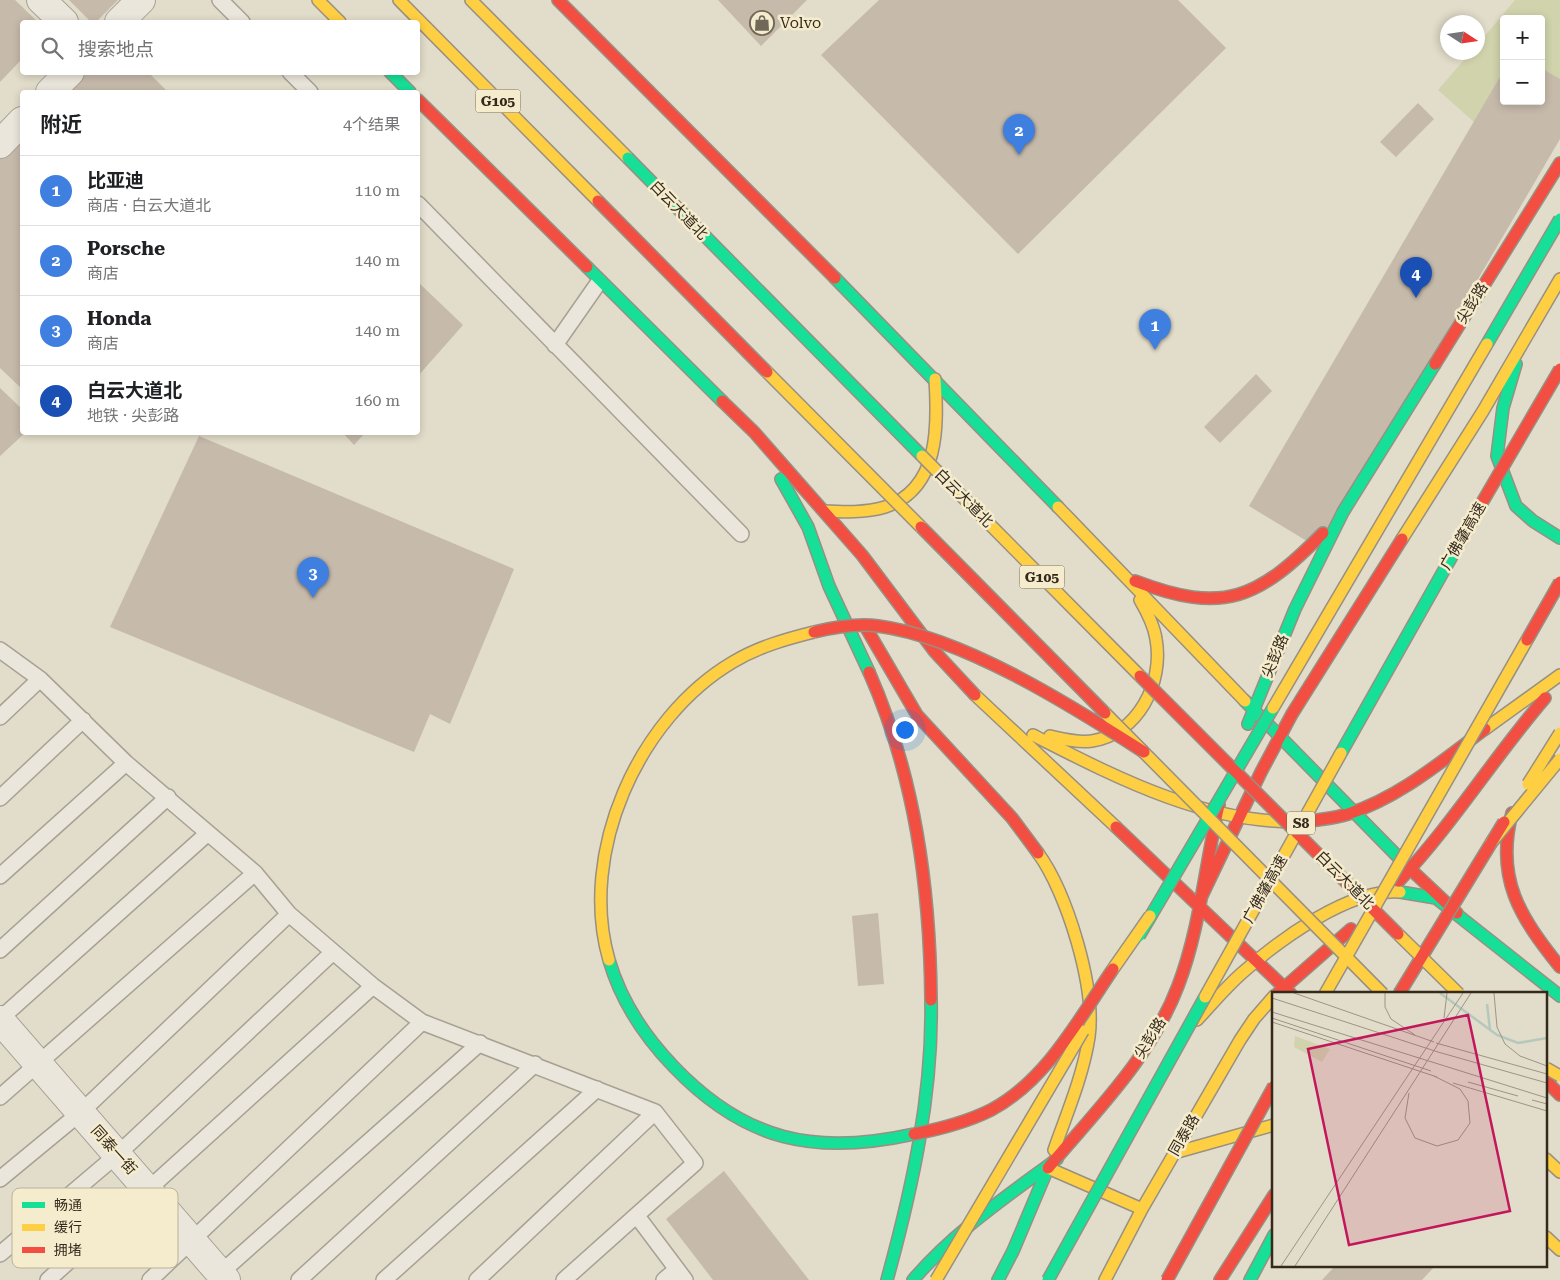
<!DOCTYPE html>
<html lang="zh">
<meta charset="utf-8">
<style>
body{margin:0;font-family:"Roboto Serif","Noto Sans SC",serif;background:#f6f6f6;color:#202124}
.controls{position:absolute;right:15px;top:15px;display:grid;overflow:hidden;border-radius:5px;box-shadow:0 2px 8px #0003}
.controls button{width:45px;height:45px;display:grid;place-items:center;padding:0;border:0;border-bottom:1px solid #e0e0e0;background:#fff;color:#202124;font:25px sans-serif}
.compass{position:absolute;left:1440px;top:15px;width:45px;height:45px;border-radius:50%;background:#fff;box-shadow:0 2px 8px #0003;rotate:102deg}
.you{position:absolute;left:904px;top:729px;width:18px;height:18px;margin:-12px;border:4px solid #fff;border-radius:50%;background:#1a73e8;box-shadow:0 0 0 8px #1a73e833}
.badge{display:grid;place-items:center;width:32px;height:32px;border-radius:50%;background:#1a73e8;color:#fff;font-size:16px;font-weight:700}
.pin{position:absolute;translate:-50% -41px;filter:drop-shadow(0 1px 2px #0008)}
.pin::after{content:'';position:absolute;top:26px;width:18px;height:15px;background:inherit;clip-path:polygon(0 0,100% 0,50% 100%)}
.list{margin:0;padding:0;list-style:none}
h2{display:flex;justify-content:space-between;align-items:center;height:65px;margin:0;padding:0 20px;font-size:21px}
h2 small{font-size:16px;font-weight:400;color:#757577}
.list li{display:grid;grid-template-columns:32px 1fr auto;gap:15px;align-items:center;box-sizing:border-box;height:70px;padding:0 20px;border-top:1px solid #e0e0e0}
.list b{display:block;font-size:19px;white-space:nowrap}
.list p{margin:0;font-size:16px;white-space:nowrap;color:#757577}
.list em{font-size:16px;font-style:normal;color:#757577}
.icon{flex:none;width:28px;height:28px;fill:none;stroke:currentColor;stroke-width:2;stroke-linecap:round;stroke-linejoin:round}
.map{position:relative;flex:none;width:1560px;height:1280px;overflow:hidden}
.search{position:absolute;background:#fff;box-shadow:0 2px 8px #0003;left:20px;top:20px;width:400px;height:55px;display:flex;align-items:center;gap:12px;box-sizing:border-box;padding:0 18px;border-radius:5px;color:#757577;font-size:19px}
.panel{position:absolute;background:#fff;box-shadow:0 2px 8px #0003;left:20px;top:90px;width:400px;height:345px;border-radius:5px}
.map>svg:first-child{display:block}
.green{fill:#d0d3ac;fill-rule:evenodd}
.building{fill:#c6baab}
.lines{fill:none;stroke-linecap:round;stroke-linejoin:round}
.lane-casing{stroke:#a7a194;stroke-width:18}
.street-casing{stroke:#a7a194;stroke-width:30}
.fast-casing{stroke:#979083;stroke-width:14}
.slow-casing{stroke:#979083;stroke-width:14}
.jam-casing{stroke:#979083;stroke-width:14}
.lane{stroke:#eae6db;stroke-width:15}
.street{stroke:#eae6db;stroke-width:28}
.fast{stroke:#16e098;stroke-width:11}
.slow{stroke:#ffcf43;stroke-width:11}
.jam{stroke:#f24e42;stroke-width:11}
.fast-bridge-casing{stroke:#979083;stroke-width:14;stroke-linecap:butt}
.slow-bridge-casing{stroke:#979083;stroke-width:14;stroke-linecap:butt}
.jam-bridge-casing{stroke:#979083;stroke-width:14;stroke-linecap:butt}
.fast-bridge{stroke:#16e098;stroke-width:11}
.slow-bridge{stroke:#ffcf43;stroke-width:11}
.jam-bridge{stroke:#f24e42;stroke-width:11}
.labels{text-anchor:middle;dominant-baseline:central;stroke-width:5;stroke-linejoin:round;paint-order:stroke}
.shield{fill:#f5ecce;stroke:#6f6451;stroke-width:1}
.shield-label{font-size:14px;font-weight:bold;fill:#35291c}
.poi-label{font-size:15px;fill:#35291c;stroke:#f5ecce;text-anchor:start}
.street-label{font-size:15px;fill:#35291c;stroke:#f5ecce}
.inset-river{fill:none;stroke:#b5c8bd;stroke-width:2.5}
.inset-road{fill:none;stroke:#9d9484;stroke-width:1}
.view{fill:#c2185b;fill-opacity:0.15;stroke:#c2185b;stroke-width:2.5}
.inset-edge{fill:none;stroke:#35291c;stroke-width:2.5}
.key{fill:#f5ecce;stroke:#bbb299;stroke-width:1}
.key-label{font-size:14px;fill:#35291c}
</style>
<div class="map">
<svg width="1560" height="1280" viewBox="0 0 1560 1280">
<rect width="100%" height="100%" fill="#e2dcca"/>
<path class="green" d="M1515,0H1560V118L1528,170L1438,90L1470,53L1478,52V44ZM1504,19H1541V101H1504Z"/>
<path class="building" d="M0,0H15L38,22H22V59L0,82Z
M69,0H118L96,22H91Z
M718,0H807L761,46Z
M879,0H1178L1226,48L1018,254L821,55Z
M1541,68L1560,79V139L1320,549L1249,506L1504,70V101H1541Z
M81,72H148L168,92H62Z
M1418,103L1434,119L1396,157L1380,142Z
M22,133V384L20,387L0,368V157Z
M418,282L463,325L418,376Z
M1256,374L1272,391L1220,443L1204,427Z
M0,388L22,409V432H26L0,456Z
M342,432H366L354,445Z
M199,436L514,569L450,724L430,714L414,752L110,627Z
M878,913L884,984L858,986L852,916Z
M724,1171L809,1280H713L666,1219Z
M1335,1266H1435L1422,1280H1322Z"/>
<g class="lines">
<defs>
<path id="lane" d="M220,0L242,22
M290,72L310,92
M418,204L741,534
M555,345L599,282
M0,650L40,679L126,763L255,873L289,914L373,986L422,1022L655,1112L695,1163L564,1280
M0,717L40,679
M0,798L83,720
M0,876L126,763
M0,950L168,797
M0,1019L208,833
M0,1097L255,873
M0,1179L80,1113L289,914
M637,1216L685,1280
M0,1254L118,1154L332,953
M216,1277L480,1043
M48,1280L373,986
M150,1280L422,1022
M299,1280L535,1064
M384,1280L597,1089
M477,1280L655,1112
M664,1280L677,1269"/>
<path id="street" d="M41,0L64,22
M119,22L141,0
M50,92L70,72
M0,144L22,121
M0,1020L226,1280"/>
<path id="fast" d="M390,72L410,92
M587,267L722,401
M835,278L1058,507
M1516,364L1503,408L1497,456L1516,506L1533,521L1560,538
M781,479L808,527L829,586L869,672
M1245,701L1405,864
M1248,724L1295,609L1343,512L1435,364
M1400,892L1436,898L1560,996
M887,1280C912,1189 933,1095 931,1000
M913,1280C954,1232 1006,1197 1057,1159
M998,1280L1013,1251L1048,1168
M1250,1280L1274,1235"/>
<path id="slow" d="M318,0L340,22
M399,0L598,201
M471,0L628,158
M1058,507L1245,701
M824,511C844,512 865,513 885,507C940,489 938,425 935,379
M1402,539L1483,411L1560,279
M975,695L1116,827
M1485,729L1560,675
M1033,735C1117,778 1213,828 1310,821
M1050,736C1063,739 1078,743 1092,741C1138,734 1164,683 1156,639C1154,625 1147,612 1140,600
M1038,853C1067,893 1096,987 1089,1037C1083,1076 1067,1113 1054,1150
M1197,1020C1212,1004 1226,987 1242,973C1279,940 1350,888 1400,892
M1174,1153L1274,1125
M1546,1159L1560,1172
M1048,1168L1142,1209
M1546,1237L1560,1250
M1105,1280L1142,1209L1240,1040L1254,1019L1274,996"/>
<path id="jam" d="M558,0L835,278
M418,100L587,267
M1435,364L1560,163
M722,401L754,432L862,555L935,652L975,695
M1135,581C1224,615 1258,599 1323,533
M865,626L917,715L1012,818L1038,853
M869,672C915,776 930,887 931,1000
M1512,813C1495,879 1520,917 1560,967
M1310,821C1322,819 1336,818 1348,814C1400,797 1442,761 1485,729
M1116,827L1291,994
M1405,864L1457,913
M1399,881C1453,824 1494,757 1545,698
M1198,904L1261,772L1292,714L1402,539
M1277,994L1351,929
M1546,1081L1560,1095
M1048,1168C1096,1111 1151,1057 1178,986C1200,929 1205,865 1219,805
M1220,1280L1274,1195"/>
</defs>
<use href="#lane" class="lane-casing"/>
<use href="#street" class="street-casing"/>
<use href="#fast" class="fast-casing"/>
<use href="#slow" class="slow-casing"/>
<use href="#jam" class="jam-casing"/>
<use href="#lane" class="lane"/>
<use href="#street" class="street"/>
<use href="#fast" class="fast"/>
<use href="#slow" class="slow"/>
<use href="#jam" class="jam"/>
<defs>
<path id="fast-bridge" d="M628,158L922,456
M1487,344L1560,219
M1341,753L1483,501
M1139,936L1273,708
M609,960C621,1001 645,1037 674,1067C745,1141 815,1156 914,1134
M1048,1280L1205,997"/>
<path id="slow-bridge" d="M767,372L921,527
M922,456L1140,676
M1273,708L1487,344
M1105,713L1383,994
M1528,784L1560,733
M1491,843L1560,759
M1398,934L1459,994
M609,960C578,853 638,718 733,662C758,647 786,639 814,632
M1113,969L1150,916
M1325,994L1527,640
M1205,997L1341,753
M1546,1068L1560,1076
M936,1280L1083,1031"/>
<path id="jam-bridge" d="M598,201L767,372
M1483,501L1560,369
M921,527L1105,713
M814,632C835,627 857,623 878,626C963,637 1072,706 1144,752
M1527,640L1560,582
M1140,676L1398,934
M1399,994L1504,822
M914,1134C940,1129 967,1122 991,1110C1046,1081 1079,1019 1113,969
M1167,1280L1274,1086"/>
</defs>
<use href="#fast-bridge" class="fast-bridge-casing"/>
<use href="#slow-bridge" class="slow-bridge-casing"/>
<use href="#jam-bridge" class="jam-bridge-casing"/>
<use href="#fast-bridge" class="fast-bridge"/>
<use href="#slow-bridge" class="slow-bridge"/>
<use href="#jam-bridge" class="jam-bridge"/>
</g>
<defs>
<symbol id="shop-ring" viewBox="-11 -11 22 22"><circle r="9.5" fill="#f5ecce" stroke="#726859" stroke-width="1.5"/><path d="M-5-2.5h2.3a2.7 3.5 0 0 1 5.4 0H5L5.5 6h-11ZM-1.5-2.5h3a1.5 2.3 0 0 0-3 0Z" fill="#726859"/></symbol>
</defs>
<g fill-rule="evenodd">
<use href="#shop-ring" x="748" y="9" width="28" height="28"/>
</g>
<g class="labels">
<g class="shield">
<rect x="475.5" y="89.5" width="45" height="23" rx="4"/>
<rect x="1019.5" y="565.5" width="45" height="23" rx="4"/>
<rect x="1287" y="811.5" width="28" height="23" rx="4"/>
</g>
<g class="shield-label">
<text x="498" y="101">G105</text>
<text x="1042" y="577">G105</text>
<text x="1301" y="823">S8</text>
</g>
<g class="poi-label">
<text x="780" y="23">Volvo</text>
</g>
<g class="street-label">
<text transform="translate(679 210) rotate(46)">白云大道北</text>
<text transform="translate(1472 303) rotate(-58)">尖彭路</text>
<text transform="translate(964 498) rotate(45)">白云大道北</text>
<text transform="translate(1463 536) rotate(-60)">广佛肇高速</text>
<text transform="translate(1275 656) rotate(-67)">尖彭路</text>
<text transform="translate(1345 880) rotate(45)">白云大道北</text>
<text transform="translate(1265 889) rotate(-61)">广佛肇高速</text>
<text transform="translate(1150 1038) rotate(-58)">尖彭路</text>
<text transform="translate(1184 1135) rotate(-60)">同泰路</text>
<text transform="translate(114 1150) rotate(48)">同泰一街</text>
</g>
</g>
<g transform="translate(1272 992)">
<rect width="275" height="275" fill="#e2dcca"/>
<path d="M23,44L58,57L50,70L22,55Z" fill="#d0d3ac"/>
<path class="inset-river" d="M168,1L225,43L246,51L275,46M215,12L218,38"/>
<path class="inset-road" d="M22,1L162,50M113,1V15L119,27L143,43M222,1L225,35L233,52L248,64L275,74M0,6L166,60L275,91M0,20L275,106M0,26L159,79M172,26L175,1M0,30L165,85M164,51L275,82M196,90L246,104M181,91L275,119M137,101L133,126L143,146L165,154L186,148L198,131L196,109L188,97L162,84M260,108L275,112M9,274L191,1M23,274L199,1"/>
<path class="view" d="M196,23L238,219L77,253L36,57Z"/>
<rect width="275" height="275" class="inset-edge"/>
</g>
<rect x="12" y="1188" width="166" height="80" rx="8" class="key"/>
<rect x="22" y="1202" width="23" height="6" fill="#16e098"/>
<rect x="22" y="1224" width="23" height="7" fill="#ffcf43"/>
<rect x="22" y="1247" width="23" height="6" fill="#f24e42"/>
<g class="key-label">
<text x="54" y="1210">畅通</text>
<text x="54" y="1232">缓行</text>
<text x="54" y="1255">拥堵</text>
</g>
</svg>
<div class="controls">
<button>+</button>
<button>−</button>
</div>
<svg class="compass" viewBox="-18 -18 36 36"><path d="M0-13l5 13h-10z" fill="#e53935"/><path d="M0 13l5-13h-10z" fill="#757577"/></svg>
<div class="you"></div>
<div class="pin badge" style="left:1155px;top:350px;background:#3f7fe0">1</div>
<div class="pin badge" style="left:1019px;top:155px;background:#3f7fe0">2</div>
<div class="pin badge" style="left:313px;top:598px;background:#3f7fe0">3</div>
<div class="pin badge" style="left:1416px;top:298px;background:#1a4fb4">4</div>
<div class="search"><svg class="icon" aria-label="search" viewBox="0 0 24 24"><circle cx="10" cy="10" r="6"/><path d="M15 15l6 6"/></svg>搜索地点</div>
<section class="panel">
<h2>附近<small>4个结果</small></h2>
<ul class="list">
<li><span class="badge" style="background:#3f7fe0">1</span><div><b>比亚迪</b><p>商店 · 白云大道北</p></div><em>110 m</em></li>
<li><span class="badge" style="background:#3f7fe0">2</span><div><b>Porsche</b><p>商店</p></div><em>140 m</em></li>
<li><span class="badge" style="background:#3f7fe0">3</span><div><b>Honda</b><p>商店</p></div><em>140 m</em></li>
<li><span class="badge" style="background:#1a4fb4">4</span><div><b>白云大道北</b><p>地铁 · 尖彭路</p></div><em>160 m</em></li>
</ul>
</section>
</div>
